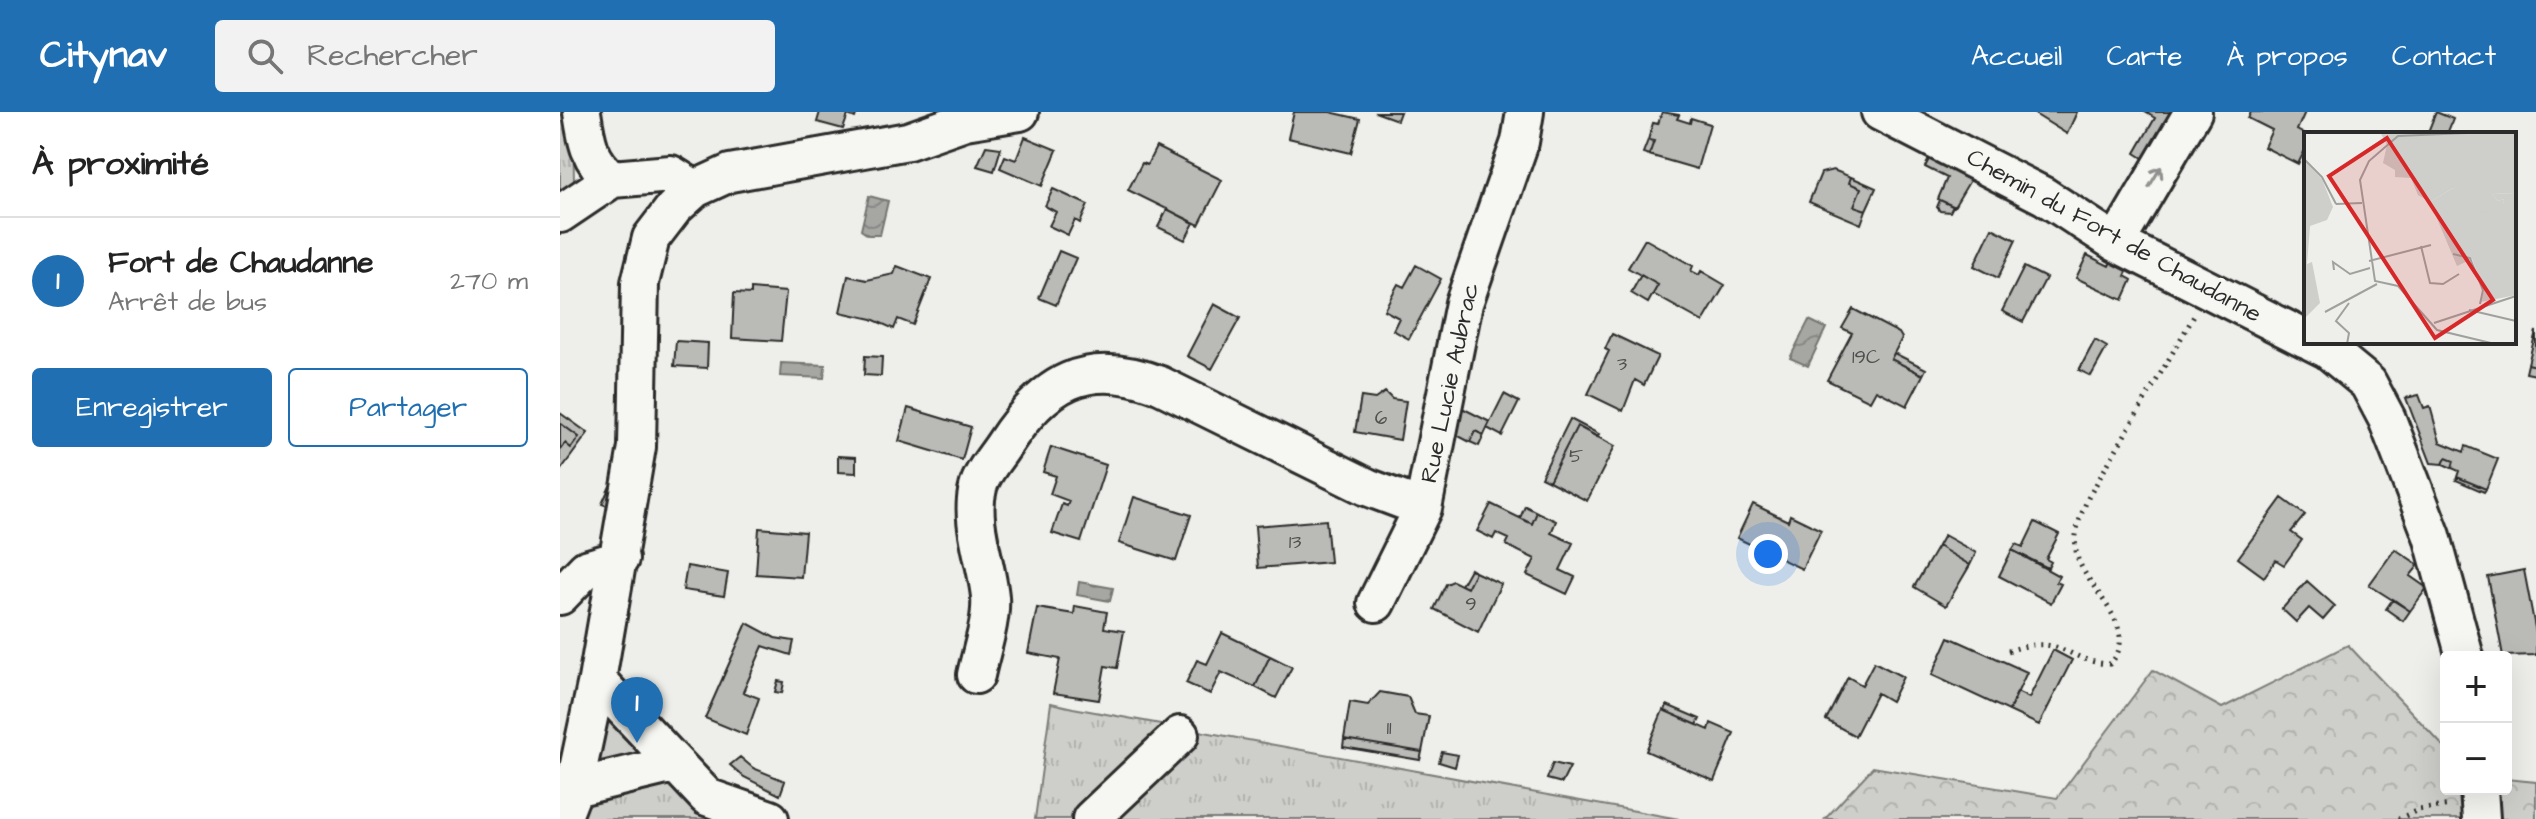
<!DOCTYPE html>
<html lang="fr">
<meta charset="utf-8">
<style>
body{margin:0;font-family:"Architects Daughter",sans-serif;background:#f2f2f2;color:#222}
.controls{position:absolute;right:24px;bottom:24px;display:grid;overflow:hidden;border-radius:8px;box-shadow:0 8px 32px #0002}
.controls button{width:72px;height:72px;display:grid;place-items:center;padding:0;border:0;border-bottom:2px solid #e0e0e0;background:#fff;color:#222;font:40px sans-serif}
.you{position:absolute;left:1208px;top:442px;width:28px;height:28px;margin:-20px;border:6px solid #fff;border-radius:50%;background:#1a73e8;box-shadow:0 0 0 12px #1a73e833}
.badge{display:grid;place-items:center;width:52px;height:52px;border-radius:50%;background:#1f6fb2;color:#fff;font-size:26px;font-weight:700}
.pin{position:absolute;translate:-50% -66px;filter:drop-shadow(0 2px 4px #0008)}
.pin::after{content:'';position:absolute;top:42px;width:28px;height:24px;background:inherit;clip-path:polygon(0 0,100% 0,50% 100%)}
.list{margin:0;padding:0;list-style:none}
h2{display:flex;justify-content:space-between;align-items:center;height:104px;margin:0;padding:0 32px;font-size:34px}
h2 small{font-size:26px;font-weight:400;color:#767676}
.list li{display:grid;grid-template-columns:52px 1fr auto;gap:24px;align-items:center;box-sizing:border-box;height:128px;padding:0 32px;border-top:2px solid #e0e0e0}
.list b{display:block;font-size:30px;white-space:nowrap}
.list p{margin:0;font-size:26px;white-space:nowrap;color:#767676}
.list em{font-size:26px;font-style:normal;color:#767676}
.actions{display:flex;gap:16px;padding:24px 32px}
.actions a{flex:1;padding:18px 0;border:2px solid #1f6fb2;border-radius:8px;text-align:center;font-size:28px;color:#1f6fb2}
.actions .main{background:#1f6fb2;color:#fff}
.icon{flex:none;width:44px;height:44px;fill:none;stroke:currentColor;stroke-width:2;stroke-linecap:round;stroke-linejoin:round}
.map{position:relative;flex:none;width:1976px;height:707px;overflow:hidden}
header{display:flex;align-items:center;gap:48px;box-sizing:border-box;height:112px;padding:0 40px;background:#1f6fb2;color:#fff}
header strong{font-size:38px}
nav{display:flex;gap:44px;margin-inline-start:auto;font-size:28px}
.search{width:560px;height:72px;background:#f2f2f2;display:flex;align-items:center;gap:20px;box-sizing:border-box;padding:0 28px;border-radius:8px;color:#767676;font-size:30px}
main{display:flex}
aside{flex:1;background:#fff}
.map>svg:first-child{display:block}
.grass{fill:url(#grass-tufts);stroke:#7c7c7a;stroke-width:2}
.forest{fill:url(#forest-crowns);stroke:#7c7c7a;stroke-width:2}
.water{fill:url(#water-waves);stroke:#757573;stroke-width:2}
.building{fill:#babab7;stroke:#2b2b2b;stroke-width:2}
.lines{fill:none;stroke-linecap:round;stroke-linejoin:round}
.minor-casing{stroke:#2b2b2b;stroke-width:42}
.path{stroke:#2b2b2b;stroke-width:5;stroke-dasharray:2 6;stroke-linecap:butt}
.minor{stroke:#f6f6f2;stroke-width:36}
.oneway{stroke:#90908e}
.labels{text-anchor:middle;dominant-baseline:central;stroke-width:8;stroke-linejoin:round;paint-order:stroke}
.number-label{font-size:20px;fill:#4f4f4e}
.street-label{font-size:24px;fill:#2b2b2b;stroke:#f6f6f2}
.inset-road{fill:none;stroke:#a0a09e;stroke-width:2}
.view{fill:#d62828;fill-opacity:0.15;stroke:#d62828;stroke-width:4}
.inset-edge{fill:none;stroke:#2b2b2b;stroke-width:4}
</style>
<header>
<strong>Citynav</strong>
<div class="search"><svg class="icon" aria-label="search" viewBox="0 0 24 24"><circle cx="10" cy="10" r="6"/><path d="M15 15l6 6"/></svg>Rechercher</div>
<nav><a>Accueil</a><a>Carte</a><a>À propos</a><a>Contact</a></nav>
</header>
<main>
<aside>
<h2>À proximité<small></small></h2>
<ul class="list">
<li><span class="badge">1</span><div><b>Fort de Chaudanne</b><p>Arrêt de bus</p></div><em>270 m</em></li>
</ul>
<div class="actions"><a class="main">Enregistrer</a><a>Partager</a></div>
</aside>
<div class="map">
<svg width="1976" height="707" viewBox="0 0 1976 707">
<defs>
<pattern id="grass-tufts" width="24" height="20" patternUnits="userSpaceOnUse" patternTransform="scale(2)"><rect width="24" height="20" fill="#cececa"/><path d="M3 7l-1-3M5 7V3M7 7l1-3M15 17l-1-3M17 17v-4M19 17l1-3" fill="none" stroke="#b1b1ae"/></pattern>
<pattern id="forest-crowns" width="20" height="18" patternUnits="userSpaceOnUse" patternTransform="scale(2)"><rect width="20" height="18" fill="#cececa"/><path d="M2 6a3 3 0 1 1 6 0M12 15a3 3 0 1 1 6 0" fill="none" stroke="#b1b1ae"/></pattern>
<pattern id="water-waves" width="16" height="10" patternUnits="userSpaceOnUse" patternTransform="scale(2)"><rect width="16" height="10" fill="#a6a6a3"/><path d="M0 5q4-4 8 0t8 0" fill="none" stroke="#878785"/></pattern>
</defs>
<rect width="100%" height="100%" fill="#eeeeea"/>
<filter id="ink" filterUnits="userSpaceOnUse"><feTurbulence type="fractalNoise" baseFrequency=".0125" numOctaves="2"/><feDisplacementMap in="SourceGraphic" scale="16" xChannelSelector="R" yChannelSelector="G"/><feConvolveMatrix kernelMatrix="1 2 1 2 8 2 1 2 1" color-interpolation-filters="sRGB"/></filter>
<g filter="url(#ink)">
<path class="grass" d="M0,0H13L14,73L0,84Z
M491,591L513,596L1119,707H475Z
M51,594L183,707H16Z"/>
<path class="forest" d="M1788,533L1886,637V677H1946V667L1976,670V707H1265L1313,655L1497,686L1593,558L1662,596Z"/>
<path class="water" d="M309,84L328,89L320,123H308L301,118Z
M1249,208L1266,216L1248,254L1230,246Z
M221,251L265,253L264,266L220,264Z
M519,470L553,476L550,489L517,483Z"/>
<path class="building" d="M260,0H297L295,6L288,3L283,17L257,10Z
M734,0H770L800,7L791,41L728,26Z
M815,0H840L837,8Z
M1102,0L1119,3L1117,7L1130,11L1131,6L1150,12L1137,57L1089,43L1094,29L1088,28L1093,11L1098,12Z
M1517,0L1507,22L1473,1V0Z
M1585,0H1627L1594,53L1575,41L1595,6Z
M1691,0H1745L1737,18L1746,23V36L1738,52L1704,35L1712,18L1688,6Z
M1876,0L1893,7L1887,22L1868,20Z
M465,25L497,38L482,74L440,56L445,44L456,48Z
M1088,28L1094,29L1089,43L1083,41Z
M426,34L441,36L434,59L417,54Z
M596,35L662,68L639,113L568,78L582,51L587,53Z
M1373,39L1415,60L1394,95L1378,87L1387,66L1365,55Z
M1273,58L1291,65L1289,71L1301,76L1294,94L1306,98L1301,112L1249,90L1261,61Z
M1291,65L1316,76L1306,98L1294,94L1301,76L1289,71Z
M493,77L528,93L520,111L515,108L508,123L489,114L496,100L485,94Z
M1380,88L1393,94L1390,100L1380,99L1377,95Z
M607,97L634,111L625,128L598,115Z
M1432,116L1456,128L1438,166L1414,154Z
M1085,127L1133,154L1131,159L1139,163L1141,159L1165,173L1143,210L1093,182L1098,173L1068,156Z
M499,139L516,146L496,193L479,186Z
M1527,143L1549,154L1554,143L1571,151L1565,164L1572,168L1563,188L1516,166Z
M856,153L881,167L849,227L833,218L839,206L824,198L838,172L844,175Z
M337,154L371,167L353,213L338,207L334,217L312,207L280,200L288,164L307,168L334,162Z
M1464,155L1486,166L1463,210L1442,199Z
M1081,163L1098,173L1088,191L1071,181Z
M191,177L226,180L221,229L172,226L174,181L191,182Z
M654,192L680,206L652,257L627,244Z
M1293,197L1339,221L1342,226L1331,247L1363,263L1347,294L1316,278L1310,289L1267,268L1292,221L1282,216Z
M1976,219V254L1968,252Z
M1052,222L1098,244L1084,273L1075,268L1063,299L1028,282L1049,239L1045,237Z
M1535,228L1547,235L1531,264L1519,258Z
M116,229L148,231L147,256L114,254Z
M1334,241L1366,257L1363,263L1331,247Z
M305,244L322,245L321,264L304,263Z
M1968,252L1976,254V263L1966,261Z
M825,280L832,287L846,289L840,328L795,320L801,285L815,287Z
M944,282L959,290L942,324L927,316Z
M1859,283L1864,296L1870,294L1880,330L1904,340L1906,334L1938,347L1926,377L1897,365L1899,359L1892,356L1894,349L1886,346L1883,352L1871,351L1846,286Z
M894,292L930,310L924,323L915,319L910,330L889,319Z
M348,296L411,315L402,348L339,329Z
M0,301L28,321L0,359V338L5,331L11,336L19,325L0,311Z
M1010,307L1039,322L1037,325L1017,314L989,369L981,365Z
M0,311L19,325L11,336L5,331L0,338Z
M1017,314L1055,334L1027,389L989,369Z
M915,319L924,323L919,334L910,330Z
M491,335L546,353L521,430L492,421L502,392L507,394L509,389L490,382L496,364L483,360Z
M278,344L296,345V361L278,360Z
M1886,346L1894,349L1892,356L1883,352Z
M54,365L53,396L42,392Z
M1897,365L1926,377L1924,380L1896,368Z
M574,385L631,403L616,449L559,431Z
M1722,386L1745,403L1731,420L1742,428L1724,453L1716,448L1704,465L1678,446Z
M931,392L972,412L977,400L996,409L991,421L1013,431L1000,458L1015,465L1007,482L967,463L975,447L946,433L949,427L936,421L933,427L917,419Z
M1193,392L1228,409L1230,403L1261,418L1242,457L1177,426Z
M965,394L977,400L972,412L960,406Z
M766,408L770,450L698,456L695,414Z
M1475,410L1499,422L1486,447L1491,450L1488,456L1452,438L1456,432L1463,435Z
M199,416L245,420L241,465L196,462Z
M1384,423L1416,441L1410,453L1378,434Z
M1378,434L1410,453L1386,494L1354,475Z
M1835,437L1859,453L1850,464L1867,476L1850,499L1809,473Z
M1452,438L1499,464L1496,470L1501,472L1491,491L1439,464Z
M127,454L168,461L164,484L123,478Z
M910,457L915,460L907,476L901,473Z
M1964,458L1976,521V543L1943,544L1928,465Z
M915,460L941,472L918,520L874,497L886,472L893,469L907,476Z
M1747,469L1775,494L1763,508L1749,496L1736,510L1722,497Z
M1833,487L1850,499L1843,509L1826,497Z
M515,494L547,500L544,516L564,519L557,556L545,554L539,588L493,581L500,547L468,541L477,496L514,502Z
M187,511L215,526L234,529L231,543L203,534L183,580L199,586L186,623L145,606Z
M662,521L710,544L695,575L661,560L650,582L626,571L637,548L647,552Z
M1389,525L1467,560L1449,599L1372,563Z
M1493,538L1512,548L1479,613L1449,599L1457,580L1469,586Z
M710,544L732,555L716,586L695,575Z
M1314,550L1343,565L1331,589L1317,581L1295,624L1266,608L1288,565L1302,573Z
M218,569L224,570L222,581L215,580Z
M820,580L848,585L855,602L869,604L862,640L784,627L790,590L808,593Z
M1107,593L1140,607L1137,613L1105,599Z
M1103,598L1149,618L1151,611L1174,621L1154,669L1086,639Z
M784,627L862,640L860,648L783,635Z
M882,640L898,643L895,655L879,650Z
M180,645L193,656L225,669L220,683L184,665L170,653Z
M993,651L1010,655L1002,671L987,667Z"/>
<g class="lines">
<defs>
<path id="minor" d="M22,0C26,28 29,49 52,67
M1320,0L1484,84L1556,131L1746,227
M0,102L52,67L111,62L135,77
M1556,131L1633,0
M1752,230L1768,238L1808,271L1827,307L1872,424L1905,545
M0,484L26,457L60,447
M816,491L863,396L904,191L960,30L965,0
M416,563C421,539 432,509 430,485C427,451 409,409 418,376C421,362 435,346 443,334C484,270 526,245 600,273L807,375L863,396
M37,568L147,685L210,707
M14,676L114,652
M1919,677L1921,707
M2,707L14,676L37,568L77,335L80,171L91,126L114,96L135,77L170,61L348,29L405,9L460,0
M531,707L620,623"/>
</defs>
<use href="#minor" class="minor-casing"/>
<path class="path" d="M1448,539C1504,520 1505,550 1550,552C1582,518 1530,480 1518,447C1511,426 1520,405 1528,386L1634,204
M1838,707L1858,698L1891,693"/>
<use href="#minor" class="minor"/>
</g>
<defs><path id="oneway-shaft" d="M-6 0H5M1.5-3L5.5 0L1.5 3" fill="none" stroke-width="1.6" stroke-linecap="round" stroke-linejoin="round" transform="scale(2)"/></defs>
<use class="oneway" href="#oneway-shaft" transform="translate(1595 65) rotate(-59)"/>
</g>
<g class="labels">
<g class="number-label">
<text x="1306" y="245">19C</text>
<text x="1062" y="252">3</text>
<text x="821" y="306">6</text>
<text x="1016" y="344">5</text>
<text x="735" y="430">13</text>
<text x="911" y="492">9</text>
<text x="829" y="616">11</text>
</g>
<g class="street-label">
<text transform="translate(1554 124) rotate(29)">Chemin du Fort de Chaudanne</text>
<text transform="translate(890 271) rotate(-78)">Rue Lucie Aubrac</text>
</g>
</g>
<g transform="translate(1744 20)">
<rect width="212" height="212" fill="#eeeeea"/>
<path d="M149,56L197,85L200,67L194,69L188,62L212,61V163L177,170L180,158L168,127L153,134L126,70Z" fill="#cececa"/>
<path d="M76,0H212V61L188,62L194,69L200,67L198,86L173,77L149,56L126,70L114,63L107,46L91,45V38L79,31L83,13ZM0,28L18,47L29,75L23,88L6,94L3,132L8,130L16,171L0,187Z" fill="#cececa"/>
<path class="inset-road" d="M186,0L94,4L65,29L56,48L71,149L94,154L133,198L191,212M0,27L18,45L32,72M32,72L58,71M117,114L126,151L139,152L155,142M149,122L166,126L179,158L176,172M65,129L127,113M30,138L29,130L46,142L66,136M165,178L212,189M21,180L73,152M130,191L212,164M43,212L45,201L32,189L45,171"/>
<path class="view" d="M83,6L189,168L131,206L25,44Z"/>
<rect width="212" height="212" class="inset-edge"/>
</g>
</svg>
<div class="controls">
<button>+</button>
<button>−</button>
</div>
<div class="you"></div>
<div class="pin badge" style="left:77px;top:631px">1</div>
</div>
</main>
